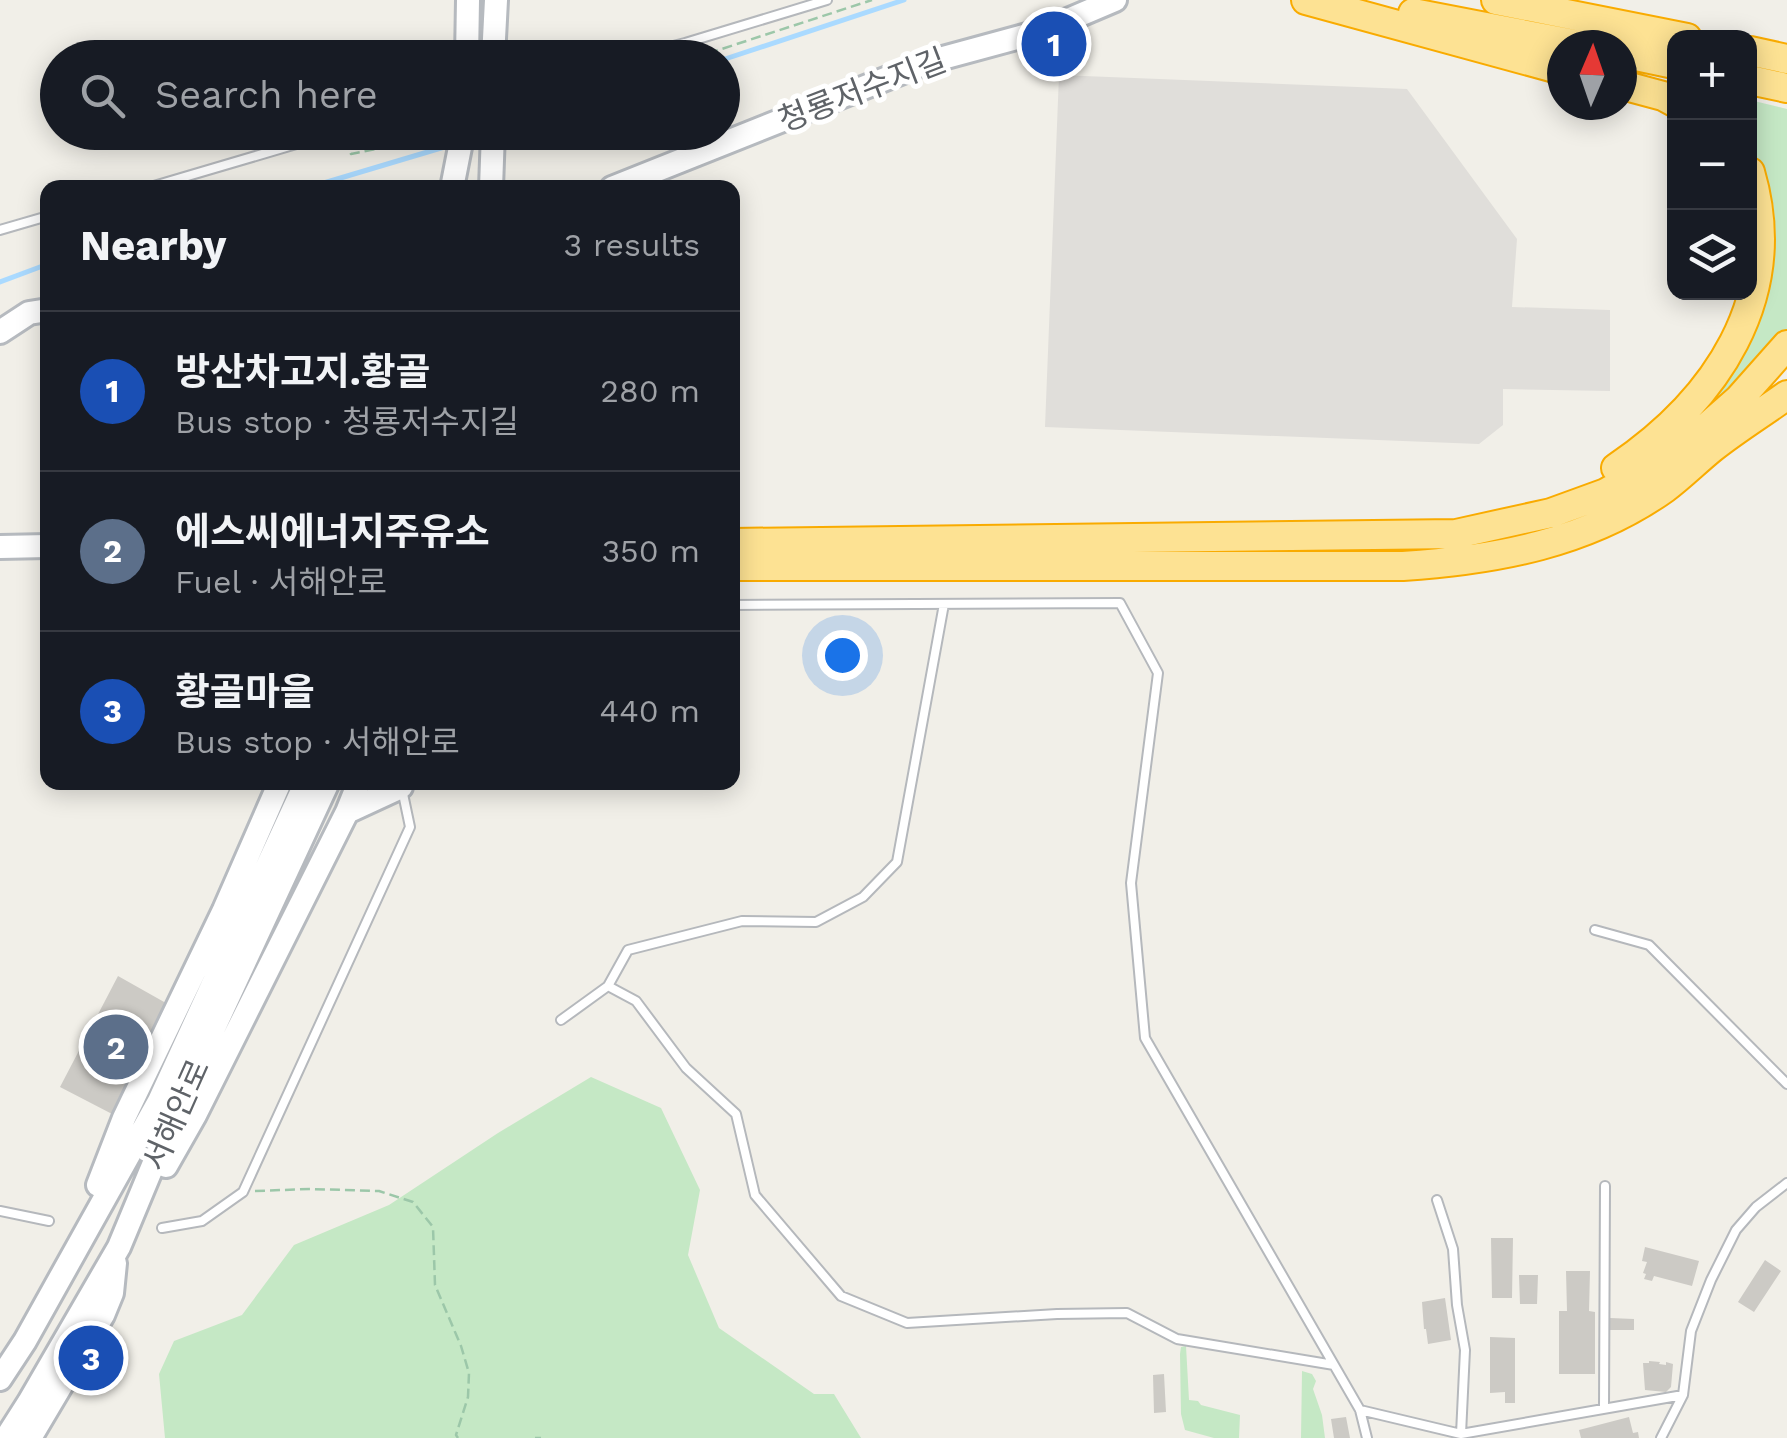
<!DOCTYPE html>
<meta charset="utf-8">
<style>
body{margin:0;font-family:"Work Sans","Noto Sans KR",sans-serif;background:#242831;color:#f1f3f6}
.controls{position:absolute;right:30px;top:30px;display:grid;overflow:hidden;border-radius:20px;box-shadow:0 5px 25px #0003}
.controls button{width:90px;height:90px;display:grid;place-items:center;padding:0;border:0;border-bottom:2px solid #363941;background:#171b24;color:#f1f3f6;font:50px sans-serif}
.compass{position:absolute;left:1547px;top:30px;width:90px;height:90px;border-radius:50%;background:#171b24;box-shadow:0 5px 25px #0003;rotate:2deg}
.you{position:absolute;left:842px;top:655px;width:35px;height:35px;margin:-25px;border:8px solid #fff;border-radius:50%;background:#1a73e8;box-shadow:0 0 0 15px #1a73e833}
.badge{display:grid;place-items:center;width:65px;height:65px;border-radius:50%;background:#ea4335;color:#fff;font-size:32px;font-weight:700}
.pin{position:absolute;translate:-50% -50%;border:5px solid #fff;box-shadow:0 2px 10px #0006}
.list{margin:0;padding:0;list-style:none}
h2{display:flex;justify-content:space-between;align-items:center;height:130px;margin:0;padding:0 40px;font-size:42px}
h2 small{font-size:32px;font-weight:400;color:#9ea1a6}
.list li{display:grid;grid-template-columns:65px 1fr auto;gap:30px;align-items:center;box-sizing:border-box;height:160px;padding:0 40px;border-top:2px solid #363941}
.list b{display:block;font-size:38px;white-space:nowrap}
.list p{margin:0;font-size:32px;white-space:nowrap;color:#9ea1a6}
.list em{font-size:32px;font-style:normal;color:#9ea1a6}
.icon{flex:none;width:55px;height:55px;fill:none;stroke:currentColor;stroke-width:2;stroke-linecap:round;stroke-linejoin:round}
.map{position:relative;flex:none;width:1787px;height:1438px;overflow:hidden}
.search{position:absolute;background:#171b24;box-shadow:0 5px 25px #0003;left:40px;top:40px;width:700px;height:110px;display:flex;align-items:center;gap:25px;box-sizing:border-box;padding:0 35px;border-radius:55px;color:#9ea1a6;font-size:38px}
.panel{position:absolute;background:#171b24;box-shadow:0 5px 25px #0003;left:40px;top:180px;width:700px;height:610px;border-radius:20px}
.map>svg:first-child{display:block}
.industrial{fill:#e0deda}
.green{fill:#c5e8c5}
.lines{fill:none;stroke-linecap:round;stroke-linejoin:round}
.stream{stroke:#aadaff;stroke-width:5}
.building{fill:#cccac5}
.lane-casing{stroke:#b5b8bc;stroke-width:12}
.secondary-casing{stroke:#b6babf;stroke-width:28}
.highway-casing{stroke:#f9ab00;stroke-width:32}
.path{stroke:#9cc7a9;stroke-width:2.5;stroke-dasharray:10 5;stroke-linecap:butt}
.lane{stroke:#fff;stroke-width:8}
.secondary{stroke:#fff;stroke-width:22}
.highway{stroke:#fde293;stroke-width:28}
.labels{text-anchor:middle;dominant-baseline:central;stroke-width:10;stroke-linejoin:round;paint-order:stroke}
.street-label{font-size:32px;fill:#5f6368;stroke:#fff}
</style>
<div class="map">
<svg width="1787" height="1438" viewBox="0 0 1787 1438">
<rect width="100%" height="100%" fill="#f1efe8"/>
<path class="industrial" d="M1059,75L1407,89L1517,239L1512,307L1610,310V391L1503,389V425L1479,444L1045,427Z"/>
<path class="green" d="M1750,100L1787,109V329L1732,394L1677,441C1736,374 1787,299 1773,203C1768,186 1756,170 1750,154C1746,142 1750,114 1750,100Z
M591,1077L661,1108L700,1190L688,1255L719,1328L814,1394H834L861,1438H165L159,1374L174,1341L242,1315L294,1245L389,1205L498,1133Z
M1186,1346L1189,1400L1198,1401L1201,1405L1240,1415L1239,1438H1214L1185,1430L1181,1414L1180,1354L1181,1347Z
M1302,1371L1312,1374L1316,1381L1313,1389L1322,1415L1325,1438H1301Z"/>
<g class="lines">
<path class="stream" d="M722,60L904,0
M307,188L451,145
M0,282L48,264"/>
</g>
<path class="building" d="M118,976L173,1007L114,1115L60,1087Z
M1491,1238H1513L1512,1298H1492Z
M1645,1247L1699,1261L1692,1286L1654,1276L1652,1281L1644,1279L1646,1274L1643,1273L1647,1262L1642,1261Z
M1765,1260L1781,1271L1754,1312L1738,1302Z
M1566,1271H1590L1589,1311L1595,1312V1374H1559V1311H1567Z
M1519,1275H1538L1537,1304H1520Z
M1445,1298L1451,1340L1428,1344L1426,1329H1424L1422,1302Z
M1610,1318L1634,1319V1330H1609Z
M1490,1337L1515,1338V1403H1505V1392L1490,1393Z
M1649,1361L1660,1362L1659,1364L1666,1365V1362L1673,1364L1671,1387L1666,1392L1645,1390L1643,1363H1649Z
M1164,1374L1166,1412L1154,1413L1153,1375Z
M1346,1417L1350,1438H1334L1331,1419Z
M1629,1417L1633,1433L1638,1432L1639,1438H1581L1579,1430Z"/>
<g class="lines">
<defs>
<path id="lane" d="M626,58L685,43L827,0
M147,188L337,132
M0,230L48,216
M732,605L1120,603L1158,673L1131,883L1145,1038L1334,1365
M1595,930L1649,945L1787,1084
M608,986L636,1001L686,1068L736,1114L755,1195L841,1296L907,1323L1057,1314L1127,1313L1177,1339L1334,1365L1360,1410L1367,1438
M561,1020L608,986L628,950L742,921L816,922L863,897L897,862L944,604
M1437,1200L1453,1249L1457,1305L1465,1350L1461,1434
M0,1211L49,1221
M162,1228L202,1221L243,1192L410,827L402,789
M1604,1408L1605,1186
M1360,1410L1461,1434L1683,1395L1691,1331L1711,1280L1736,1230L1756,1207L1787,1183
M1661,1438L1683,1395"/>
<path id="secondary" d="M467,58L468,0
M493,58L496,0
M452,188L463,132
M491,188L493,132
M612,188L928,62L1042,31L1115,0
M0,332L29,313L48,310
M0,547L48,546
M347,812L401,787
M166,1166L195,1115L347,812L359,782
M98,1185L124,1118L224,910L280,782
M0,1379L25,1341L159,1101L306,782
M6,1438L29,1402L119,1247L176,1110L328,782
M30,1438L103,1315L112,1293L115,1263"/>
<path id="highway" d="M1306,0L1562,70
M1496,0L1687,38
M1413,13L1579,45
M1750,51L1787,59
M1622,53L1674,64
M1750,80L1787,88
M1622,85L1663,96L1674,102
M1616,468C1715,401 1787,298 1750,172
M732,543L1456,534L1551,513L1606,493L1681,450L1739,399L1787,345
M732,566H1403C1496,560 1588,543 1665,488C1681,476 1696,461 1712,448C1736,429 1762,413 1787,395"/>
</defs>
<use href="#lane" class="lane-casing"/>
<use href="#secondary" class="secondary-casing"/>
<use href="#highway" class="highway-casing"/>
<path class="path" d="M694,58L872,0
M345,139L351,154L441,136
M255,1191L310,1189L379,1191L413,1202L433,1227L435,1285L461,1346L469,1373L468,1397L456,1435L458,1438
M535,1438H541"/>
<use href="#lane" class="lane"/>
<use href="#secondary" class="secondary"/>
<use href="#highway" class="highway"/>
</g>
<g class="labels">
<g class="street-label">
<text transform="translate(862 90) rotate(-21)">청룡저수지길</text>
<text transform="translate(176 1115) rotate(-66)">서해안로</text>
</g>
</g>
</svg>
<div class="controls">
<button>+</button>
<button>−</button>
<button><svg class="icon" aria-label="layers" viewBox="0 0 24 24"><path d="M12 4l9 5-9 5-9-5zM3 14l9 5 9-5"/></svg></button>
</div>
<svg class="compass" viewBox="-18 -18 36 36"><path d="M0-13l5 13h-10z" fill="#e53935"/><path d="M0 13l5-13h-10z" fill="#9ea1a6"/></svg>
<div class="you"></div>
<div class="pin badge" style="left:1054px;top:44px;background:#1a4fb4">1</div>
<div class="pin badge" style="left:116px;top:1047px;background:#5c6f8a">2</div>
<div class="pin badge" style="left:91px;top:1358px;background:#1a4fb4">3</div>
<div class="search"><svg class="icon" aria-label="search" viewBox="0 0 24 24"><circle cx="10" cy="10" r="6"/><path d="M15 15l6 6"/></svg>Search here</div>
<section class="panel">
<h2>Nearby<small>3 results</small></h2>
<ul class="list">
<li><span class="badge" style="background:#1a4fb4">1</span><div><b>방산차고지.황골</b><p>Bus stop · 청룡저수지길</p></div><em>280 m</em></li>
<li><span class="badge" style="background:#5c6f8a">2</span><div><b>에스씨에너지주유소</b><p>Fuel · 서해안로</p></div><em>350 m</em></li>
<li><span class="badge" style="background:#1a4fb4">3</span><div><b>황골마을</b><p>Bus stop · 서해안로</p></div><em>440 m</em></li>
</ul>
</section>
</div>
